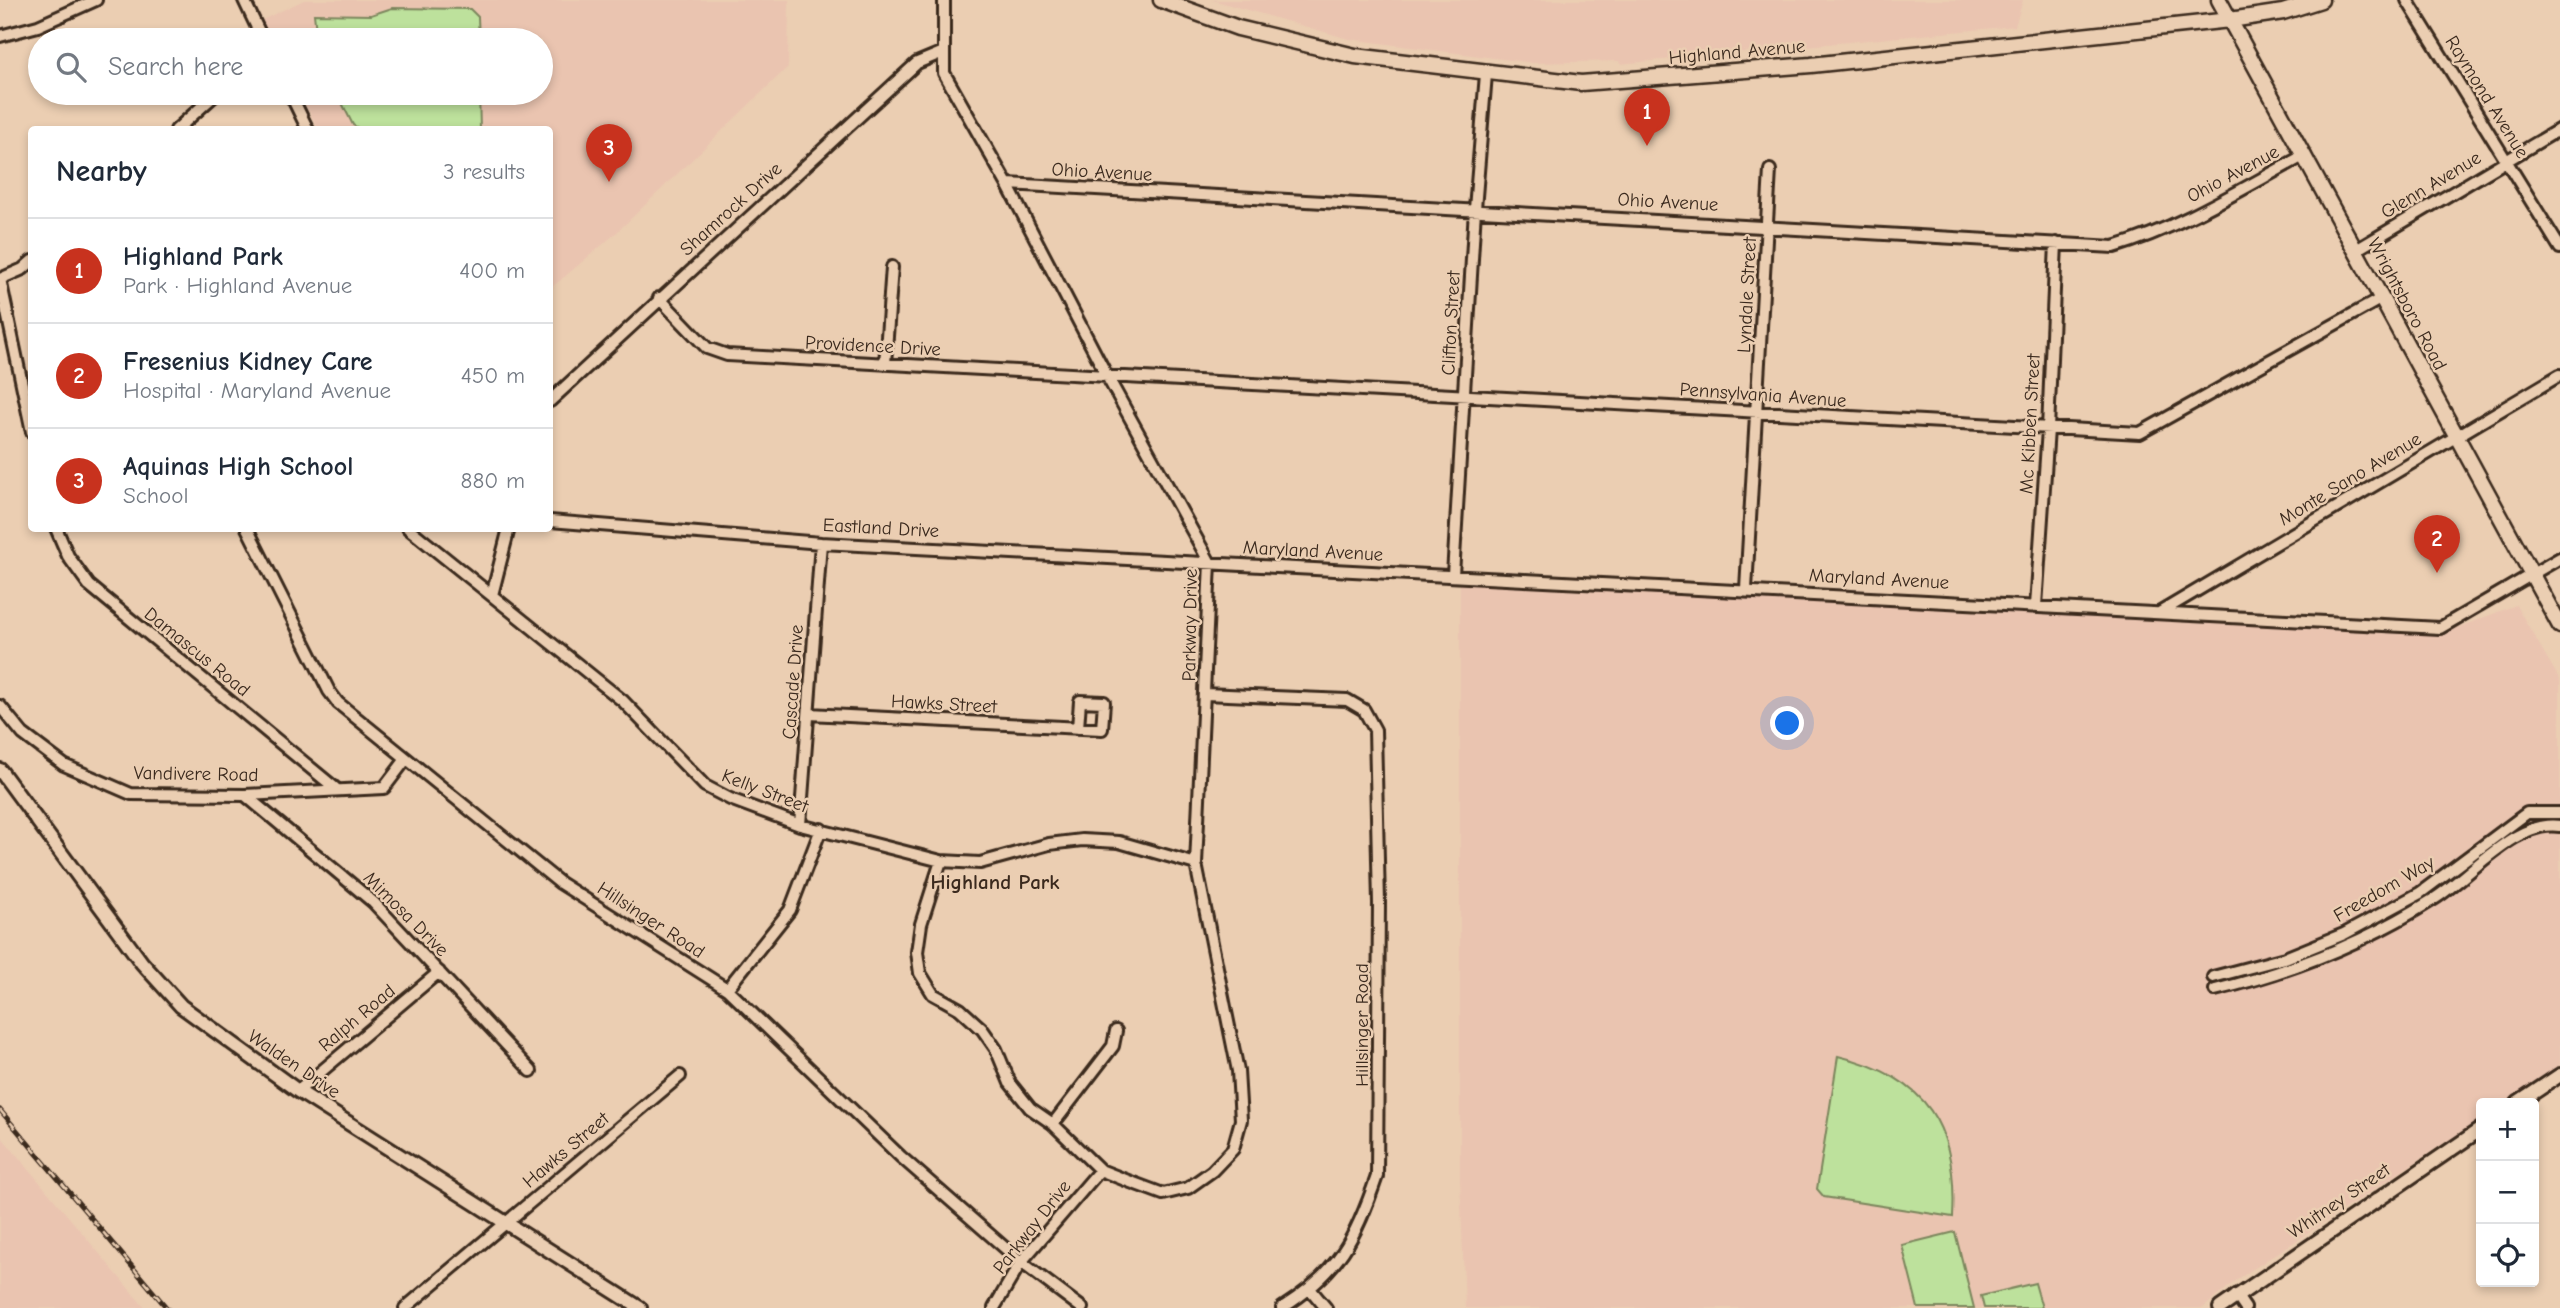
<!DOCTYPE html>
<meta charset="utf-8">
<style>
body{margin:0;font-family:"Comic Neue",sans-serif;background:#f6f6f7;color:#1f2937}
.controls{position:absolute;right:21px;bottom:21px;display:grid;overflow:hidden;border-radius:7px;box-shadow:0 4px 10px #0003}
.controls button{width:63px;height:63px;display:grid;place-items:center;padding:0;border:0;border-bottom:2px solid #e0e1e3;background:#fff;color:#1f2937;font:35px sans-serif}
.you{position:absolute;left:1788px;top:724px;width:24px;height:24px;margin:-18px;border:5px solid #fff;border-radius:50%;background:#1a73e8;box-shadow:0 0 0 10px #1a73e833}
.badge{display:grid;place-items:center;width:46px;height:46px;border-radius:50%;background:#c8321e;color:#fff;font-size:23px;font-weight:700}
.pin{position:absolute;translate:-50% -58px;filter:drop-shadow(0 2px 4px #0008)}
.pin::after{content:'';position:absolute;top:37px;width:24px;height:21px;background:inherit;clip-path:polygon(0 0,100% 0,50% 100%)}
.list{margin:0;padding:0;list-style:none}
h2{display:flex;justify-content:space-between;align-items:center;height:91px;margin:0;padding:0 28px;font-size:30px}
h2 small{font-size:23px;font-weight:400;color:#747a83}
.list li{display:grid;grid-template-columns:46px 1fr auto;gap:21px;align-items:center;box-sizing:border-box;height:105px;padding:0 28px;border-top:2px solid #e0e1e3}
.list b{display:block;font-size:26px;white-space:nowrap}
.list p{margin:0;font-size:23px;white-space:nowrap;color:#747a83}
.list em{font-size:23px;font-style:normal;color:#747a83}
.icon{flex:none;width:38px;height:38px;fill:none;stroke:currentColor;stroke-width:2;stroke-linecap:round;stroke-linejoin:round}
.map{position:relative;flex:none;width:2560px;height:1308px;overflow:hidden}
.search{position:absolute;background:#fff;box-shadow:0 4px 10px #0003;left:28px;top:28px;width:525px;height:77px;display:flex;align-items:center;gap:18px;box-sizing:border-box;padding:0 24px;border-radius:38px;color:#747a83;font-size:26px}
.panel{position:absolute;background:#fff;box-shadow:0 4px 10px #0003;left:28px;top:126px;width:525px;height:406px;border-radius:7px}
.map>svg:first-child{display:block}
.built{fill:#eac4b0}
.green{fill:#bde19c;stroke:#7c865d;stroke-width:2}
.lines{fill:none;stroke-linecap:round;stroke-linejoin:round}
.minor-casing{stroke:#3b2a1e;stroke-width:16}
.tertiary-casing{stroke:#3b2a1e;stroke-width:18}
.secondary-casing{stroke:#3b2a1e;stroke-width:19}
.minor{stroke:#ebceb2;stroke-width:10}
.tertiary{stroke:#ebceb2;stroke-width:12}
.secondary{stroke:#ebceb2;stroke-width:14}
.rail-casing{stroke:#3b2a1e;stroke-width:5}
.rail{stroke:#ebceb2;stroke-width:2.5;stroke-dasharray:8;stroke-linecap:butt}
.labels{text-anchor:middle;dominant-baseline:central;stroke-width:5;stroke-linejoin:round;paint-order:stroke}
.street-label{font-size:19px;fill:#3b2a1e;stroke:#ebceb2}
.neighbourhood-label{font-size:21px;font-weight:bold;fill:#3b2a1e;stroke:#ebceb2}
</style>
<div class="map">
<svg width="2560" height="1308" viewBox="0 0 2560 1308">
<rect width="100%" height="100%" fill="#ebceb2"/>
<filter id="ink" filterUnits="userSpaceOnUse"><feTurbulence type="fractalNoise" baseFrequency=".0143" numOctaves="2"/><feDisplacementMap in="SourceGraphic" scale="14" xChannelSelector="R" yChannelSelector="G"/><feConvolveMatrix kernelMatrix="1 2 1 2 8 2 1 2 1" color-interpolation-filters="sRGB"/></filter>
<g filter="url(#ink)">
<path class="built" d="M304,0H789L788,67L615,234L550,289V130L318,129L299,93H541V40H272L262,20Z
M1212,0H2023L2015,26L1620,64L1619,61L1533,63L1349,39Z
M1481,582L2441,634L2516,605L2560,680V1065L2504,1103H2481V1119L2238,1279L2203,1308H1465L1460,1178V584Z
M0,1135L145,1308H0Z"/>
<path class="green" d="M392,8L470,9L478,17L479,40H317L314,14L371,15Z
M337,93H479L480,129H360L353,125Z
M1838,1056C1927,1077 1958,1127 1953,1217L1824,1197L1817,1189Z
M1955,1232L1974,1308H1918L1902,1245Z
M2035,1283L2042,1308H1984L1981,1296Z"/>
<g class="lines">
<defs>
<path id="minor" d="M244,0L263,40
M2407,0L2560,248
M0,36L38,26L96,0
M290,93L308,130
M176,130L217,93
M1007,184L2114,247C2182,227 2243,188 2305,155
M2356,250L2560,129
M0,279L32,432
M0,279L23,269L32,261
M659,298L707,348L727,355L2140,433L2382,298
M885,364L892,267
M550,401L917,63L941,53
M550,521L821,543L2440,628L2560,558
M56,528L68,556L89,585L335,788
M247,528L329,691L338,703L560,883L727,989L901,1157L1021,1262L1082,1308
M408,528L623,701L705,786L730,799L800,825L941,861L980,863L1049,844L1082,840L1119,842L1196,864
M1453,575L1475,209L1486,74
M1746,589L1770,170
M492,595L509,528
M2036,606L2048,429L2056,243
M2159,613L2560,375
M1205,694L1347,700L1364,710L1375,730L1379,903L1377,1176C1356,1238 1339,1272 1282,1308
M0,706L23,734L64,765L131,794L245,795L384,788L406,759
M809,714L1102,729L1104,702L1080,701L1078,728
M245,795L373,902L531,1071
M800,825L821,543
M941,861L921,924L917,952L920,973L933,994L960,1009L982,1029L996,1049L1010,1083L1030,1108L1053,1124L1100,1170L1128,1181L1163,1194L1188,1188L1212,1171L1233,1149L1241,1120L1238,1071L1196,864L1210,563L1107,376L1007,184L944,73V0
M2213,977L2285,958L2344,934L2420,893L2527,813H2560
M727,989L790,910L821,829
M2215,990C2291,972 2368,941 2434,899C2471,876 2516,819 2560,826
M298,1091L439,972
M1053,1124L1113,1046L1116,1031
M1311,1290L1326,1308
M2236,1295L2245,1308
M405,1308L680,1076
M994,1308L1021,1262L1100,1170"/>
<path id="tertiary" d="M0,770L142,963L181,1006L298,1091L640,1308
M2518,1103L2560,1075
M2220,1308L2481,1129"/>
<path id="secondary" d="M1161,0L1238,28L1355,56L1581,83L1811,65L2230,20L2283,12L2321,0
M2219,0L2560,626"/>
</defs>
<use href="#minor" class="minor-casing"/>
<use href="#tertiary" class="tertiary-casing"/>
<use href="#secondary" class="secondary-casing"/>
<use href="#minor" class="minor"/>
<use href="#tertiary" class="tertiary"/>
<use href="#secondary" class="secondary"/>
<defs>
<path id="rail" d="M0,1110L167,1308"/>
</defs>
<use href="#rail" class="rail-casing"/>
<use href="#rail" class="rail"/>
</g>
</g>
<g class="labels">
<g class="street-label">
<text transform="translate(1737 52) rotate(-5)">Highland Avenue</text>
<text transform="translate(2487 97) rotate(58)">Raymond Avenue</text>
<text transform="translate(1102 172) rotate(3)">Ohio Avenue</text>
<text transform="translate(2233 174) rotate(-28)">Ohio Avenue</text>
<text transform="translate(2431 185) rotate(-31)">Glenn Avenue</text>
<text transform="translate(1668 202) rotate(3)">Ohio Avenue</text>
<text transform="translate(731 209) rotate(-42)">Shamrock Drive</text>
<text transform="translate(1747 295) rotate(-87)">Lyndale Street</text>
<text transform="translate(2407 304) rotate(62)">Wrightsboro Road</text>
<text transform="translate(1451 323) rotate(-87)">Clifton Street</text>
<text transform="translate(873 346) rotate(3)">Providence Drive</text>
<text transform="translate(1763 395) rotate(4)">Pennsylvania Avenue</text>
<text transform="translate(2030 424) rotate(-87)">Mc Kibben Street</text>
<text transform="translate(2350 479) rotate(-31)">Monte Sano Avenue</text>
<text transform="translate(881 528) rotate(3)">Eastland Drive</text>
<text transform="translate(1313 551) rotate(3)">Maryland Avenue</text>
<text transform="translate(1879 579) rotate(3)">Maryland Avenue</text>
<text transform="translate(1190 625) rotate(-89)">Parkway Drive</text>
<text transform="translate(197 652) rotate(39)">Damascus Road</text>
<text transform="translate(793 682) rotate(-86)">Cascade Drive</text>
<text transform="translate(944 704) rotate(3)">Hawks Street</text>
<text transform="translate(196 774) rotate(1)">Vandivere Road</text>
<text transform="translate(765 791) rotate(21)">Kelly Street</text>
<text transform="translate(2384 889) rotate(-30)">Freedom Way</text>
<text transform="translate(406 914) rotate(45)">Mimosa Drive</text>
<text transform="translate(651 920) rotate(33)">Hillsinger Road</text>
<text transform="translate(357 1018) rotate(-40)">Ralph Road</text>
<text transform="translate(1362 1025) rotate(-90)">Hillsinger Road</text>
<text transform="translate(294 1064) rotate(34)">Walden Drive</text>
<text transform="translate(566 1150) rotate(-40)">Hawks Street</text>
<text transform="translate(2339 1201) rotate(-34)">Whitney Street</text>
<text transform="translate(1032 1227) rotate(-52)">Parkway Drive</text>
</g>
<g class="neighbourhood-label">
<text x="995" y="882">Highland Park</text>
</g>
</g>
</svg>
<div class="controls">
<button>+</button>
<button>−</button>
<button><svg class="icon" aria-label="locate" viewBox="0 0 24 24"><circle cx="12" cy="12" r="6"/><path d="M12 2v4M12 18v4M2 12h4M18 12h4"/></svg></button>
</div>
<div class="you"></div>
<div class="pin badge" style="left:1647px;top:146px">1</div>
<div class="pin badge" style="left:2437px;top:573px">2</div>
<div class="pin badge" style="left:609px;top:182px">3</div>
<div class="search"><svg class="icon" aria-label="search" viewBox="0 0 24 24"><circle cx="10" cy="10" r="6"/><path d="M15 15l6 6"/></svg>Search here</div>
<section class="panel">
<h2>Nearby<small>3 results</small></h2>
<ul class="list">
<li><span class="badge">1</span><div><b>Highland Park</b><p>Park · Highland Avenue</p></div><em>400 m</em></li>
<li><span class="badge">2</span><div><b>Fresenius Kidney Care</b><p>Hospital · Maryland Avenue</p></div><em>450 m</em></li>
<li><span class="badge">3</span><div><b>Aquinas High School</b><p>School</p></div><em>880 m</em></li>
</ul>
</section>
</div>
